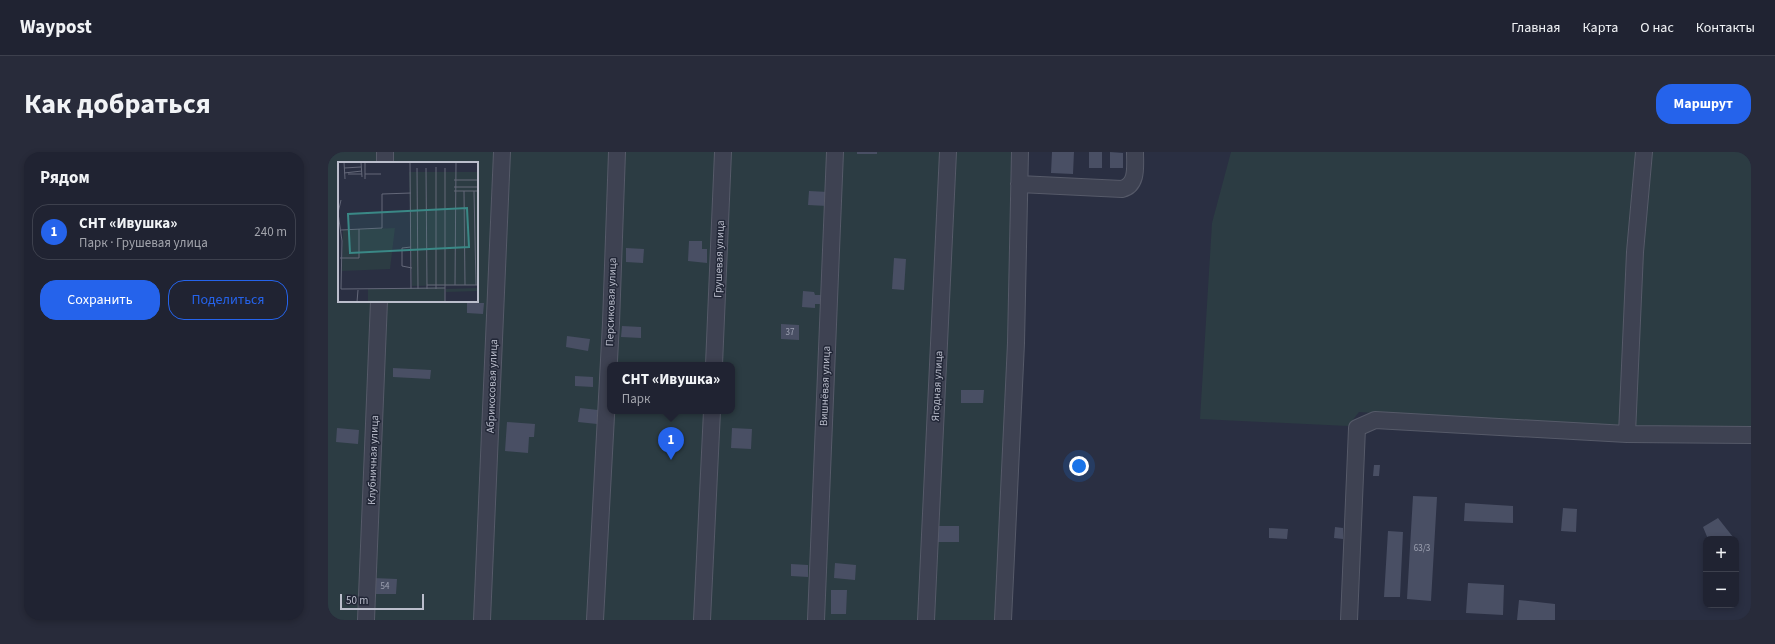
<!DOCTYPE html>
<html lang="ru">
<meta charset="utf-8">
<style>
body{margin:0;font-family:"Source Sans 3",sans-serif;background:#282b3a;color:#f1f3f6}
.controls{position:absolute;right:12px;bottom:12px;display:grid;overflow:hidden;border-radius:8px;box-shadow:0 2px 6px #0003}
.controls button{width:36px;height:36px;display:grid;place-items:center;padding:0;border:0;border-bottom:1px solid #3d404d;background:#202332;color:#f1f3f6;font:20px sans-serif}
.scale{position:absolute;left:12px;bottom:10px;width:84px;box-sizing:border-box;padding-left:4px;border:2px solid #bbbecc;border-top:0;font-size:11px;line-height:14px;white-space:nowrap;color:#bbbecc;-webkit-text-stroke:3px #222737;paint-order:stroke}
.you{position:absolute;left:751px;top:314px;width:14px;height:14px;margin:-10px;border:3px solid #fff;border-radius:50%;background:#1a73e8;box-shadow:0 0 0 6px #1a73e833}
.badge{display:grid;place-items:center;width:26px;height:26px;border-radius:50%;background:#2563eb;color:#fff;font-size:13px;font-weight:700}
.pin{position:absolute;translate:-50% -33px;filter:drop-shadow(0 1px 2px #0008)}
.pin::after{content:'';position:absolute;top:21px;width:14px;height:12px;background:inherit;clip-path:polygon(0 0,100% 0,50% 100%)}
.popup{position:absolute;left:279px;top:210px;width:128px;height:52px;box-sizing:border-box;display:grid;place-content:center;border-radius:8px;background:#202332;filter:drop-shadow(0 1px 3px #0005);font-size:13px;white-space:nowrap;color:#a2a4ac}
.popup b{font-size:15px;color:#f1f3f6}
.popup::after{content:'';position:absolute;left:50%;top:100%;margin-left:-8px;border:8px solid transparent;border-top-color:#202332}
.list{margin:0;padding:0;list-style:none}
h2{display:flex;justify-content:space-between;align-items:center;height:52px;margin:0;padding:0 16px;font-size:17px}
h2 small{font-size:13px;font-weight:400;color:#a2a4ac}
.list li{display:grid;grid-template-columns:26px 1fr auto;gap:12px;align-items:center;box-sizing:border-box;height:56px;margin:0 8px 8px;padding:0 8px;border:1px solid #3d404d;border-radius:16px}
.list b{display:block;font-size:15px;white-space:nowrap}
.list p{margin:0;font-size:13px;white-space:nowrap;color:#a2a4ac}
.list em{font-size:13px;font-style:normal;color:#a2a4ac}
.actions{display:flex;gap:8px;padding:12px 16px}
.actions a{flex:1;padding:9px 0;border:1px solid #2563eb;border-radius:16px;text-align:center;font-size:14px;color:#2563eb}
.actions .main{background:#2563eb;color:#fff}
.map{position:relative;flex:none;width:1423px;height:468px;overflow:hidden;border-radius:16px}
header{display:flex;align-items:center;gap:24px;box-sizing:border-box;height:56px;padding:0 20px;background:#202332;border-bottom:1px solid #3d404d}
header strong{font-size:19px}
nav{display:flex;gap:22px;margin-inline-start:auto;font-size:14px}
.intro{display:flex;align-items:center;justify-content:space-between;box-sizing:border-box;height:96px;padding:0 24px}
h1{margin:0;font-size:28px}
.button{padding:10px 18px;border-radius:16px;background:#2563eb;color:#fff;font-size:14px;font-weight:700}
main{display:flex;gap:24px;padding:0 24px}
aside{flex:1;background:#202332;border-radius:16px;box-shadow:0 2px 6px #0003}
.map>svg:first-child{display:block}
.green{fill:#2c3c43;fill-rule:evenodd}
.building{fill:#494f64}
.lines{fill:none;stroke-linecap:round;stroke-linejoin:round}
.minor-casing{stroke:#565a69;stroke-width:18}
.minor{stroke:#3e4252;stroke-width:16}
.labels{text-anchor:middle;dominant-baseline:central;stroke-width:3;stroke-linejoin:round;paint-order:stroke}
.number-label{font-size:9px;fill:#9ea2b2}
.street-label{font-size:11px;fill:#bbbecc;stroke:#222737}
.inset-road{fill:none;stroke:#646879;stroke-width:1}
.view{fill:#3a8886;fill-opacity:0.15;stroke:#3a8886;stroke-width:2}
.inset-edge{fill:none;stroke:#bbbecc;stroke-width:2}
</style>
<header>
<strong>Waypost</strong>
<nav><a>Главная</a><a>Карта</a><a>О нас</a><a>Контакты</a></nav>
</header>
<div class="intro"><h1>Как добраться</h1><a class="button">Маршрут</a></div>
<main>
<aside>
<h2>Рядом<small></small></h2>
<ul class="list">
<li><span class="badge">1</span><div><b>СНТ «Ивушка»</b><p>Парк · Грушевая улица</p></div><em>240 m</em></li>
</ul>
<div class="actions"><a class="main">Сохранить</a><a>Поделиться</a></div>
</aside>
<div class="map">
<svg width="1423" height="468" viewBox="0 0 1423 468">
<rect width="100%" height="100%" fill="#2a2f42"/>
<path class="green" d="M0,0H694L683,468H0ZM11,11H149V149H11ZM282,213H404V259H282Z
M903,0H1423V277L1298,278L1031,260L1020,274L872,267L884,71Z"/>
<path class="building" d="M529,0H549V2H529Z
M724,0H746L745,22L723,21Z
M761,0H774V16H761Z
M782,0L795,1V16H782Z
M481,39L500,40L499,54L480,53Z
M361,89H374V97H379V111L360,109Z
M298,96L316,97L315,111L298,110Z
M566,106L578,107L576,138L564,137Z
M475,139L486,140L487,143H495L494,152H487V156L474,155Z
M139,151H156L155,162L139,161Z
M453,172L471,173V188L453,187Z
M294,174L313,175V186L293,185Z
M239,184L262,187L260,199L238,195Z
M65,216L103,218L102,227L65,225Z
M247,224L265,225V235L247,234Z
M633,238H656L655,251H633Z
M252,256L270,258L269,272L250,270Z
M179,270L207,272L206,285H201L200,301L177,299Z
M9,276L31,278L30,292L8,290Z
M404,276L424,277L423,297L403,296Z
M1046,313H1052L1051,324H1045Z
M1085,344L1109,345L1103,449L1079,447Z
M1137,351L1185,354V371L1136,369Z
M1235,356L1249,357L1248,380L1233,379Z
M1390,366L1405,385L1401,387H1380L1375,375Z
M609,374H631V390H609Z
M1007,375L1015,376V387L1006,386Z
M941,376L960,377L959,387L941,386Z
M1060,379L1075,380L1072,445H1056Z
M507,411L528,413L527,428L506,426Z
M463,412L480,413V425L463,424Z
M45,426L69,427L68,442H45Z
M1140,431L1176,433L1175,463L1138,461Z
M503,438H519L518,462H503Z
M1191,448L1227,452V468H1189Z"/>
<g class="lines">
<defs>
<path id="minor" d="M57,11V0
M691,32L794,37C810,33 807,14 807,0
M386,213L395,0
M1299,282L1307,100L1316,0
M38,468L51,149
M154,468L174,0
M267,468L283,171L289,0
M374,468L384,259
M488,468L507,0
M598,468L620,0
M675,468L688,191L692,0
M1021,468L1029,276L1047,268L1299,282L1423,283"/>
</defs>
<use href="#minor" class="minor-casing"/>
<use href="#minor" class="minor"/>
</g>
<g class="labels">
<g class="number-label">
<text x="462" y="180">37</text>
<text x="1094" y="396">63/3</text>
<text x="57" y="434">54</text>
</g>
<g class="street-label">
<text transform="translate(391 107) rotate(-88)">Грушевая улица</text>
<text transform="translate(283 150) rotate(-88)">Персиковая улица</text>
<text transform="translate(164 234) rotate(-88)">Абрикосовая улица</text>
<text transform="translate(497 234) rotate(-88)">Вишнёвая улица</text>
<text transform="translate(609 234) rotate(-87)">Ягодная улица</text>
<text transform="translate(45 308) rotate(-88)">Клубничная улица</text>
</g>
</g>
<g transform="translate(10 10)">
<rect width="140" height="140" fill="#2a2f42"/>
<path d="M71,10H140V123L74,124ZM57,66L52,107L4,109L5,68ZM106,125L107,140H30V127ZM140,126V129L108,130V127Z" fill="#2c3c43"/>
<path class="inset-road" d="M6,0L7,17M23,0L24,15M27,0V17M72,0L73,127M98,5V127M6,6L23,5M79,6L80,127M88,6L89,127M107,6V140M6,11L24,9M10,12H24M27,12H43M116,18H140M116,25H140M116,29H140M126,29L127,123M136,29L138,123M0,51L4,79L3,127L107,126M0,51L3,38M3,68L44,66V32L73,31M73,85L64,86V104L74,106M2,96H21V67M89,123H140M117,123L118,0M19,140L20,128"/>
<path class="view" d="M129,46L131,85L12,91L10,52Z"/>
<rect width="140" height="140" class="inset-edge"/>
</g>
</svg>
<div class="controls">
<button>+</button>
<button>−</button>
</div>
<div class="scale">50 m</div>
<div class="you"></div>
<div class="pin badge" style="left:343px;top:308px">1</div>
<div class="popup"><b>СНТ «Ивушка»</b>Парк</div>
</div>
</main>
